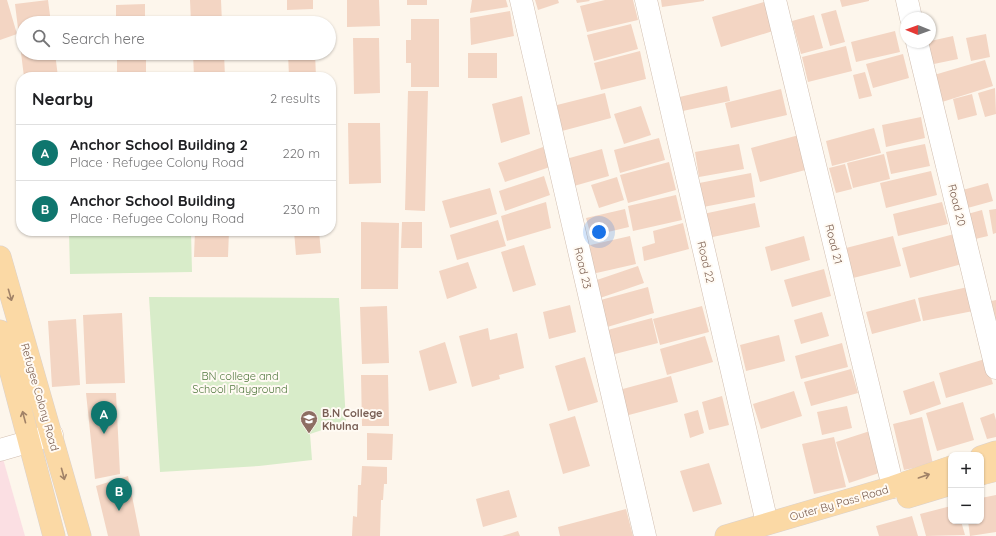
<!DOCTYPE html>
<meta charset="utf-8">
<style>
body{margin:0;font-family:Quicksand,sans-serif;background:#f2f2f2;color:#202124}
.controls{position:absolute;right:12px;bottom:12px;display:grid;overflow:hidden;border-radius:8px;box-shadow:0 1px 3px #0004}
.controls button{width:36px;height:36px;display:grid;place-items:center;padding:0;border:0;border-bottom:1px solid #e0e0e0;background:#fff;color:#202124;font:20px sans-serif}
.compass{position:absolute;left:900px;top:12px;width:36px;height:36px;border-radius:50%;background:#fff;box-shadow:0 1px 3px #0004;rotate:271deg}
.you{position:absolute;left:599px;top:232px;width:14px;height:14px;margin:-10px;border:3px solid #fff;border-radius:50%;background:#1a73e8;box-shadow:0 0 0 6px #1a73e833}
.badge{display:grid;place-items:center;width:26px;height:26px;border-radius:50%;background:#0f766e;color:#fff;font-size:13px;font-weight:700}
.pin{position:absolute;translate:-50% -33px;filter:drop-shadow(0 1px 2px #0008)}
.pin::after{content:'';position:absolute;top:21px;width:14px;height:12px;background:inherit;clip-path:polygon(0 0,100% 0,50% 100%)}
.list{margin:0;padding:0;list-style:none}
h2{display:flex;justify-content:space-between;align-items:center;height:52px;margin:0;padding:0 16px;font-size:17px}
h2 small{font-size:13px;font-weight:400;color:#757577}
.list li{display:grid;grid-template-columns:26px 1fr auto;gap:12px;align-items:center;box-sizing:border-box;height:56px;padding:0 16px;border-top:1px solid #e0e0e0}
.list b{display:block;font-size:15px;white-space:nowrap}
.list p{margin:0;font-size:13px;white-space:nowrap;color:#757577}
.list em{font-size:13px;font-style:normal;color:#757577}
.icon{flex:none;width:22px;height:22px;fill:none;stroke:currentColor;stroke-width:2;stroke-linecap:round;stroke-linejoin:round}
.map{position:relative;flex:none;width:996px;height:536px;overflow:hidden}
.search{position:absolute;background:#fff;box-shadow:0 1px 3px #0004;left:16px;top:16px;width:320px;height:44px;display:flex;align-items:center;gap:10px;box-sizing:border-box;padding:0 14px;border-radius:22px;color:#757577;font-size:15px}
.panel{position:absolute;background:#fff;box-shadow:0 1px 3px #0004;left:16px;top:72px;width:320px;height:164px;border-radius:16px}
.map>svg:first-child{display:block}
.medical{fill:#fbdfe3}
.green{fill:#d8ecc9}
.building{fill:#f3d5c3}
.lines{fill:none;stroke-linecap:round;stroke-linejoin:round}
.minor-casing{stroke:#d1beb0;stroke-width:23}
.major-casing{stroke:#dad1cd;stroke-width:23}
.minor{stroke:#fff;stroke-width:22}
.major{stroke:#fbd9a5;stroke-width:22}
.oneway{stroke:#a18267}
.labels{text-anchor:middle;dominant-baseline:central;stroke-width:4;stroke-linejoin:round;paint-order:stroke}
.street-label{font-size:11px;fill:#7a5c4d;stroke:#fffaf3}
.park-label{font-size:11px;fill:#537a41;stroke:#fffaf3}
.education-label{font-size:11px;font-weight:bold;fill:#785e54;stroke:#fffaf3;text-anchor:start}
</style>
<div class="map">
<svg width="996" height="536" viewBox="0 0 996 536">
<rect width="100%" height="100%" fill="#fdf6ec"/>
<path class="medical" d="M0,448L25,536H0Z"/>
<path class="green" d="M69,231H191L192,272L70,274Z
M149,297L339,298L346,422L310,434L312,460L259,466L160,472Z"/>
<path class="building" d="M0,0H7L17,34L0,40Z
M48,0L51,23H23V53H55L58,77H24L15,4Z
M190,0H221L222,23H191Z
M287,0H313V9L287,10Z
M347,0H379L380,26L347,27Z
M407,0H427V5H407Z
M472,0H506L508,7L470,13Z
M535,0H558L559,3L538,10Z
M576,0H589L590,1L577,3Z
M605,0H633L638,20L587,32L580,6Z
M661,0H704V1L662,7Z
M840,0H869V1L842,7Z
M764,2L773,31L721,47L712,17Z
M145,4V23H116V5Z
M836,10L845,42L830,46L821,14Z
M510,11L514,36L471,45L470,18Z
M814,15L823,48L801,54L792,21Z
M411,19H439V87H411V63H406V40H411Z
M631,24L638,49L594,61L587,35Z
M895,31L900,52L856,62L851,42Z
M986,34L990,57L971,61L966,38Z
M953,36L958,59L929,65L926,42Z
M353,38H379L380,93L354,94Z
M846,46L852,71L808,82L802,57Z
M640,51L646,79L601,90L594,63Z
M117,53H146V77H117Z
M193,53H224L225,77H194Z
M288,53H315L316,77H289Z
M468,53H497V78H468Z
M903,54L909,78L873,88L866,64Z
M985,60L993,86L942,102L934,75Z
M865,72L872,96L859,99L853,75Z
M727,86L730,101L678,112L675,98Z
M995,88L996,114L985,117L978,93Z
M781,89L787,115L731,128L725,103Z
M408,91H428L425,211L405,210Z
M605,93L611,118L562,131L557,105Z
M972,94L977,115L958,120L953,99Z
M522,96L530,134L501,143L492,104Z
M641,106L651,135L624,144L614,114Z
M921,117L925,138L886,147L882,125Z
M348,123H380L381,183L349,184Z
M874,128L881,153L832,166L826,141Z
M799,135L809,169L760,182L751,148Z
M659,138L665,160L620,173L614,150Z
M739,144L744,169L699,177L695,152Z
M925,144L930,166L891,174L886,152Z
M543,147L550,167L505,182L498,163Z
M602,149L609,176L574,186L566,159Z
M884,154L890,179L853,188L847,163Z
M669,162L676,190L628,203L620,175Z
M845,164L852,189L836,193L829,168Z
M931,171L937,195L886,208L880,183Z
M751,173L755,197L698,208L694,184Z
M544,176L550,195L505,211L499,191Z
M617,177L624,200L599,208L591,185Z
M988,183L993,201L964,209L959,191Z
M490,188L497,214L450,228L442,201Z
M676,195L682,220L633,231L628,206Z
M546,202L551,228L507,241L501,216Z
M942,202L948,224L898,236L893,214Z
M755,203L760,227L708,238L703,214Z
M625,209L629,227L591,236L586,218Z
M996,209V233L993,234L989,210Z
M982,210L988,236L971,240L964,215Z
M498,220L506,246L457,260L450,235Z
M361,222L399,223L398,289H361Z
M402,222H422V248H401Z
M683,223L689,249L644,261L642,247L655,243L653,231Z
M195,231H229L228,257H194Z
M294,231H319L321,253L296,255Z
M954,234L962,264L910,278L902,248Z
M630,236L636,264L592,274L586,246Z
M804,236L810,260L771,271L765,247Z
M893,236L901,266L849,279L842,249Z
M524,245L536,285L513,292L501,252Z
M468,262L477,288L447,299L439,271Z
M638,266L644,283L600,298L594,281Z
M824,269L831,296L792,307L784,280Z
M648,287L654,313L604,328L597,301Z
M968,287L973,311L923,321L918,298Z
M915,299L921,321L872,334L866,312Z
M996,300V324L982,303Z
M570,305L576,332L549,339L543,312Z
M387,306L389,363L362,364L360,307Z
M702,306L709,332L660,345L653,319Z
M822,312L829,336L801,344L794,320Z
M122,313L125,383L86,384L83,315Z
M652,318L658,343L611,355L604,331Z
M76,319L80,385L52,387L48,321Z
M488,328L490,340L517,333L524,368L499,375L500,379L472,387L459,336Z
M779,335L785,361L746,371L740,345Z
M705,336L713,362L667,375L660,349Z
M445,342L457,383L429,391L419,351Z
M842,343L848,367L801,379L795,356Z
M585,357L598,402L568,411L555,366Z
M985,359L993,384L946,398L939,373Z
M851,369L858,393L811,406L804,382Z
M361,375H388L389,426H362Z
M671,376L678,402L625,416L619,390Z
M934,381L941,404L910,415L903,391Z
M794,391L802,416L761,429L753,404Z
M86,393H116L120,474L95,479Z
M722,396L729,425L709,430L702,402Z
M963,402L974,440L937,451L926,413Z
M847,406L852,428L822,435L817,412Z
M698,410L704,433L690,438L684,414Z
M994,413L996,420V437L987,439L980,418Z
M575,416L590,466L563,474L549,424Z
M922,417L933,464L904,470L893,424Z
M870,431L882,472L849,483L836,442Z
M367,433L393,434L392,460H367Z
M834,437L846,487L814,494L802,444Z
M709,463L722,504L693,512L680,471Z
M362,466L387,467V484H384L383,500H381L380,536H352L353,516L357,517L358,485H361Z
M128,476L140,536H108L96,486Z
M509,490L517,517L483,527L476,499Z
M996,495V532L970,536L968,521H981V498Z
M951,506V521H961L965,535L926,536L920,514Z
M626,509L633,536H560L558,527Z
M912,516L918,536H879L876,526Z
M518,531L520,536H502Z"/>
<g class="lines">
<defs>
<path id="minor" d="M521,0L645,536
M646,0L767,523
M775,0L893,487
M907,0L911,18
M917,42L996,368
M0,450L52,435"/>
<path id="major" d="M0,257L80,536
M0,331L54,536
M981,457L996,452
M981,474L996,470
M908,497L951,484
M726,536L893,487L951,467"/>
</defs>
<use href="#minor" class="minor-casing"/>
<use href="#major" class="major-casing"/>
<use href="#minor" class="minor"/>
<use href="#major" class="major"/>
</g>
<defs><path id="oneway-shaft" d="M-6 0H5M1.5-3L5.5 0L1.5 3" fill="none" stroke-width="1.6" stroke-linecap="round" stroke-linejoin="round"/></defs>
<g class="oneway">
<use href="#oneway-shaft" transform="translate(10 295) rotate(74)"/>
<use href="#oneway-shaft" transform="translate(24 417) rotate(-105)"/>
<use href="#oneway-shaft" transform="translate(63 474) rotate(75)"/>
<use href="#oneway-shaft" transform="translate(924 476) rotate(-19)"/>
</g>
<defs>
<symbol id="school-pin" viewBox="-11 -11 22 30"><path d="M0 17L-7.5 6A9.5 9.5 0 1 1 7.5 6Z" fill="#8d6e63" stroke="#fffaf3"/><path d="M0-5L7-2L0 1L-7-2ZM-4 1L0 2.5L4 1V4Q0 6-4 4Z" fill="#fff"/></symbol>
</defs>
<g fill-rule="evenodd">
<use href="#school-pin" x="299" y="409" width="20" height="27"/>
</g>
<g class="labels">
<g class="street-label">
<text transform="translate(957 205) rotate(76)">Road 20</text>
<text transform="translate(834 244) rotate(76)">Road 21</text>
<text transform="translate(706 262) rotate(77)">Road 22</text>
<text transform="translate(583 268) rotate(77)">Road 23</text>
<text transform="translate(40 397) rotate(74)">Refugee Colony Road</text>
<text transform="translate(839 503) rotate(-16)">Outer By Pass Road</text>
</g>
<g class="park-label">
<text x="240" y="376">BN college and<tspan x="240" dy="13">School Playground</tspan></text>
</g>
<g class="education-label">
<text x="322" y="413">B.N College<tspan x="322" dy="13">Khulna</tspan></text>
</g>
</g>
</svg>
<div class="controls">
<button>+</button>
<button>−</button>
</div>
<svg class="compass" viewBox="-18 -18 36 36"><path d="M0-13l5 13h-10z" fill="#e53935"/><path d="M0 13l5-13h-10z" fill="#757577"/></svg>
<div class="you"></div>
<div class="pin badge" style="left:104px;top:434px">A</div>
<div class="pin badge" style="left:119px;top:511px">B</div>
<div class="search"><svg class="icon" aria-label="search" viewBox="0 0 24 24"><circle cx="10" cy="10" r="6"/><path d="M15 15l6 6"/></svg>Search here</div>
<section class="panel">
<h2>Nearby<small>2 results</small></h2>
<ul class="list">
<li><span class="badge">A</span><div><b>Anchor School Building 2</b><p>Place · Refugee Colony Road</p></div><em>220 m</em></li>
<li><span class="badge">B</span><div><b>Anchor School Building</b><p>Place · Refugee Colony Road</p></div><em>230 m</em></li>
</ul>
</section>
</div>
